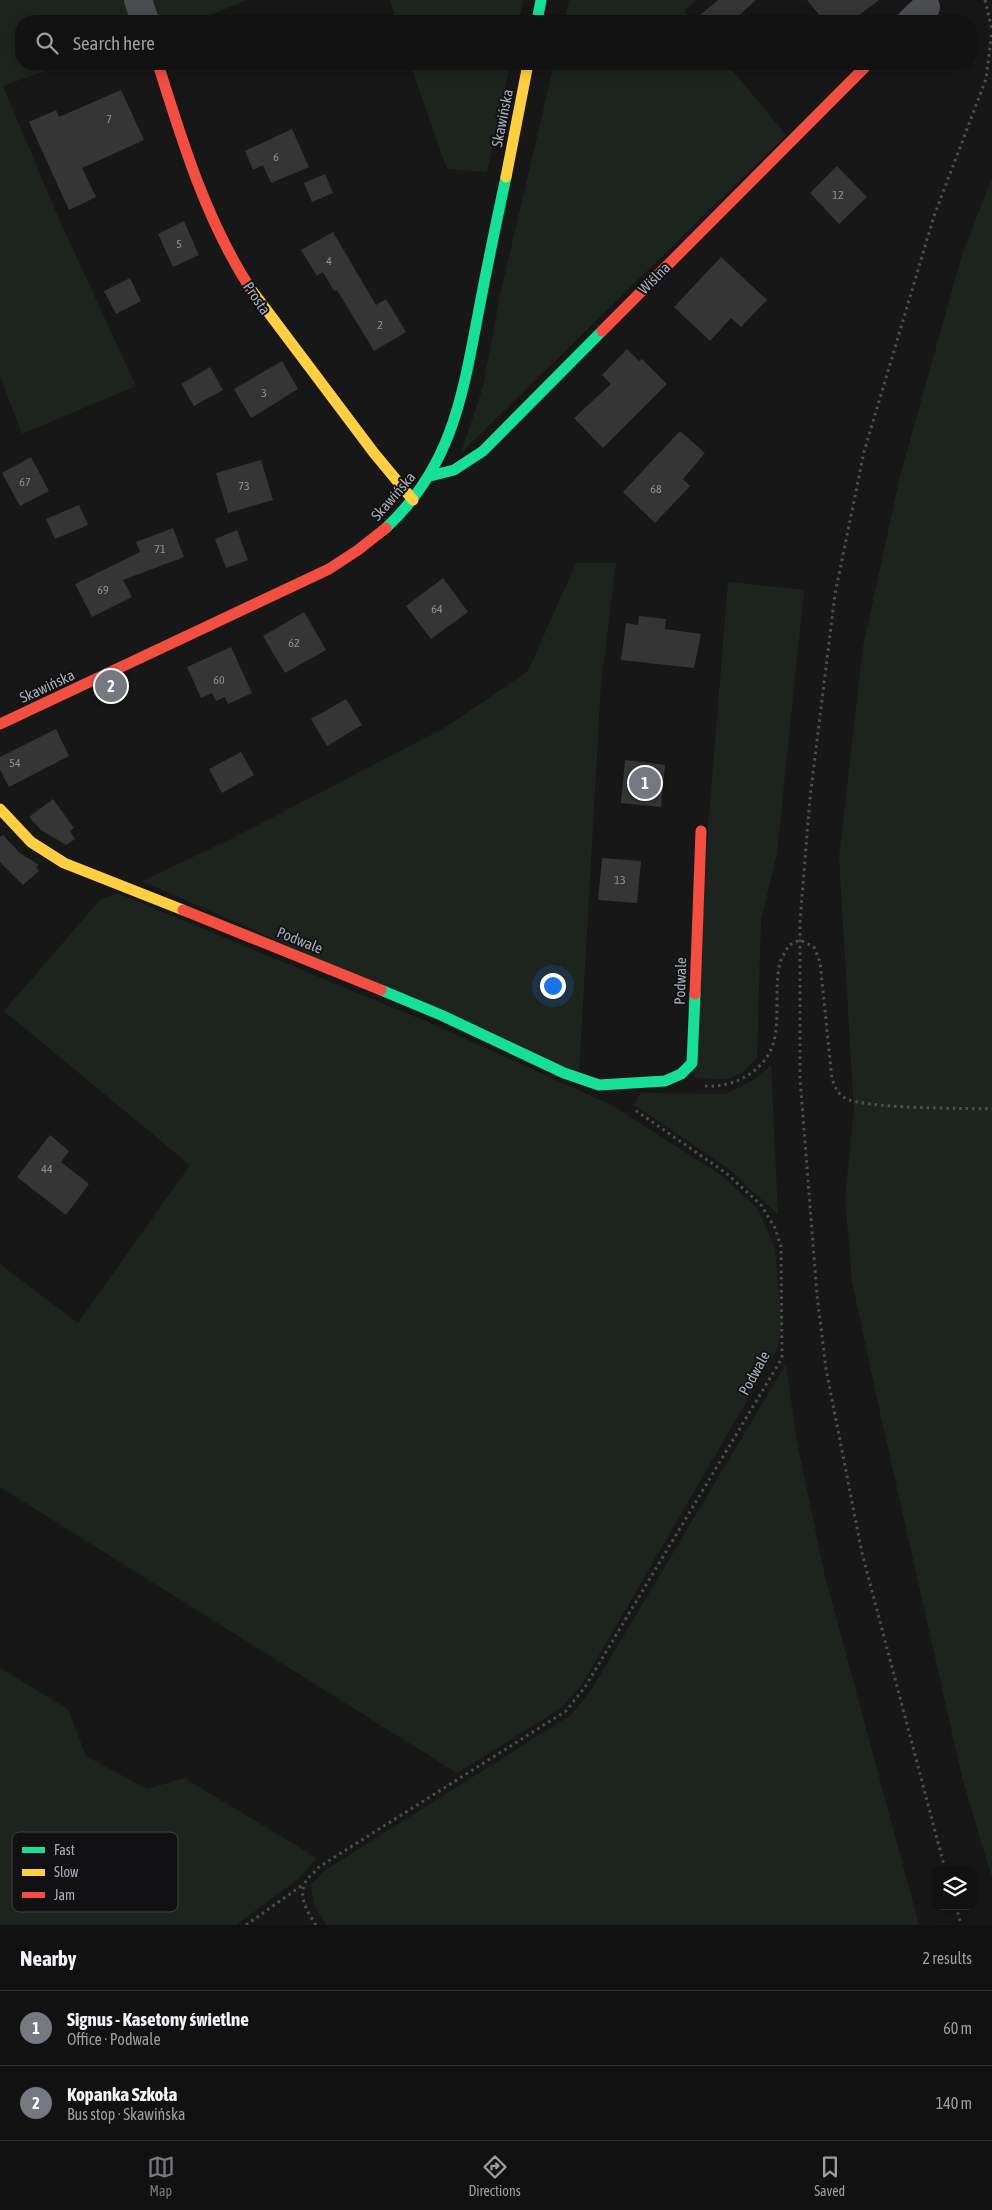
<!DOCTYPE html>
<meta charset="utf-8">
<style>
body{margin:0;font-family:"Asap Condensed",sans-serif;background:#1a1a1a;color:#f1f3f6}
.controls{position:absolute;right:15px;bottom:15px;display:grid;overflow:hidden;border-radius:10px;box-shadow:0 2px 12px #0003}
.controls button{width:45px;height:45px;display:grid;place-items:center;padding:0;border:0;border-bottom:1px solid #303131;background:#111;color:#f1f3f6;font:25px sans-serif}
.you{position:absolute;left:552px;top:985px;width:18px;height:18px;margin:-12px;border:4px solid #fff;border-radius:50%;background:#1a73e8;box-shadow:0 0 0 8px #1a73e833}
.badge{display:grid;place-items:center;width:32px;height:32px;border-radius:50%;background:#757880;color:#fff;font-size:16px;font-weight:700}
.pin{position:absolute;translate:-50% -50%;border:2px solid #fff;box-shadow:0 1px 5px #0006}
.list{margin:0;padding:0;list-style:none}
h2{display:flex;justify-content:space-between;align-items:center;height:65px;margin:0;padding:0 20px;font-size:21px}
h2 small{font-size:16px;font-weight:400;color:#9c9d9f}
.list li{display:grid;grid-template-columns:32px 1fr auto;gap:15px;align-items:center;box-sizing:border-box;height:75px;padding:0 20px;border-top:1px solid #303131}
.list b{display:block;font-size:19px;white-space:nowrap}
.list p{margin:0;font-size:16px;white-space:nowrap;color:#9c9d9f}
.list em{font-size:16px;font-style:normal;color:#9c9d9f}
.icon{flex:none;width:28px;height:28px;fill:none;stroke:currentColor;stroke-width:2;stroke-linecap:round;stroke-linejoin:round}
.map{position:relative;flex:none;width:992px;height:1925px;overflow:hidden}
.search{position:absolute;background:#111;box-shadow:0 2px 12px #0003;left:15px;right:15px;top:15px;height:55px;display:flex;align-items:center;gap:12px;box-sizing:border-box;padding:0 18px;border-radius:20px;color:#9c9d9f;font-size:19px}
.sheet{height:215px;background:#111}
nav{display:flex;justify-content:space-around;align-items:center;box-sizing:border-box;height:70px;border-top:1px solid #303131;background:#111;font-size:14px;color:#9c9d9f}
nav a{display:grid;justify-items:center;gap:2px}
nav .on{color:#757880}
.map>svg:first-child{display:block}
.green{fill:#1d241e}
.building{fill:#353536}
.lines{fill:none;stroke-linecap:round;stroke-linejoin:round}
.path{stroke:#4d4e52;stroke-width:3;stroke-dasharray:2.5 4;stroke-linecap:butt}
.street{stroke:#4b4c50;stroke-width:28}
.fast{stroke:#16e098;stroke-width:11}
.slow{stroke:#ffcf43;stroke-width:11}
.jam{stroke:#f24e42;stroke-width:11}
.labels{text-anchor:middle;dominant-baseline:central;stroke-width:4;stroke-linejoin:round;paint-order:stroke}
.number-label{font-size:12px;fill:#8b8f98}
.street-label{font-size:15px;fill:#a8adb8;stroke:#111113}
.key{fill:#111113;stroke:#3e4045;stroke-width:1}
.key-label{font-size:14px;fill:#a8adb8}
</style>
<div class="map">
<svg width="992" height="1925" viewBox="0 0 992 1925">
<rect width="100%" height="100%" fill="#171717"/>
<path class="green" d="M0,0H132L139,21H21V64H64L3,86L59,219L136,386L22,434L0,376Z
M148,0H247L196,21H154Z
M390,0H523L519,21H396Z
M569,0H696L684,11L692,21H564Z
M410,64H510L487,172L447,169Z
M554,64H727L786,135L461,453L483,387L500,295Z
M992,178V1878L962,1777L881,1417L852,1282L845,1197L854,1112L839,857L863,647L900,476L962,255Z
M576,563H616L601,684L579,1074L142,881L233,838L446,727L528,671Z
M728,582L804,590L777,854L761,920L757,1058C734,1083 726,1081 694,1077L708,827Z
M117,893L437,1026L613,1106L721,1175L758,1209L775,1249L782,1324L777,1349L581,1686L561,1708L457,1773L0,1487V1264L78,1323L190,1165L4,1011L99,901Z
M771,1065L778,1215L729,1169L634,1105L640,1093L725,1094L752,1081Z
M786,1364L797,1442L825,1576L919,1925H326L314,1905L311,1885L324,1871L571,1715L591,1690Z
M0,1668L68,1709L86,1756L147,1789L184,1778L317,1858L298,1879L236,1925H0Z"/>
<path class="building" d="M718,0H756L733,21H693Z
M807,0H879L851,21H824Z
M121,90L144,140L82,168L96,197L69,210L29,122L56,110L59,117Z
M292,129L309,167L271,183L263,165L253,170L245,151Z
M837,166L867,197L839,224L810,193Z
M325,174L333,193L312,202L304,183Z
M184,221L199,255L173,267L158,234Z
M333,232L376,305L386,299L406,332L374,351L337,290L334,291L323,272L317,276L301,250Z
M721,257L767,300L741,327L731,318L710,341L674,307Z
M130,278L141,301L116,314L104,291Z
M627,349L639,361L642,359L667,384L603,448L574,418L611,384L602,375Z
M282,361L298,389L251,418L234,389Z
M210,367L223,390L194,406L181,384Z
M680,431L705,453L683,479L690,486L655,523L623,492Z
M31,457L49,491L20,506L2,473Z
M261,460L273,500L228,513L216,473Z
M79,505L88,525L55,539L46,519Z
M173,528L184,557L123,580L132,597L92,617L75,584L140,552L136,542Z
M237,530L248,560L226,568L215,539Z
M443,578L468,612L431,639L406,606Z
M304,612L326,650L285,673L263,636Z
M639,616L666,619L665,629L701,634L694,668L621,660L626,623L638,625Z
M231,647L252,693L228,704L225,697L216,701L212,693L201,698L187,667Z
M346,699L362,725L327,746L311,719Z
M56,729L69,756L9,787L0,770V757Z
M241,752L254,775L222,793L209,769Z
M625,760L665,765L661,807L621,803Z
M53,799L74,828L70,831L75,839L66,845L41,830L29,817Z
M3,835L20,853L39,865L36,867L39,871L23,885L0,862V837Z
M602,858L641,861L637,903L598,900Z
M50,1135L69,1151L61,1162L89,1184L66,1215L17,1177Z"/>
<g class="lines">
<path class="path" d="M985,0L992,29
M705,1086C734,1088 766,1071 774,1041C780,1017 774,986 780,963C782,957 786,951 789,945L800,940L814,947L820,962L832,1079C835,1087 837,1093 845,1098C864,1109 964,1108 992,1109
M945,1869L862,1553L826,1369L817,1295L800,1078V921L810,798L835,594L864,452L934,216L986,79L992,31
M956,1906L961,1925
M246,1925L304,1884
M316,1925C308,1913 298,1898 305,1883C308,1877 315,1872 319,1867L566,1711L585,1687L782,1358L781,1247L775,1228L761,1205L726,1173L635,1110"/>
<path class="street" d="M138,0L145,21
M911,21L926,7"/>
<path class="fast" d="M537,21L541,0
M430,476L454,470L483,451L602,331
M386,528C454,464 463,392 480,304C488,262 497,219 506,177
M381,990L441,1015L564,1073L599,1085L665,1081L681,1074L692,1063L695,994"/>
<path class="slow" d="M506,177L528,64
M250,288L374,453L413,500
M0,809L31,842L64,863L183,910"/>
<path class="jam" d="M158,64C182,141 206,220 250,288
M602,331L868,64
M0,724L329,569L358,550L386,528
M183,910L381,990
M695,994L701,831"/>
</g>
<g class="labels">
<g class="number-label">
<text x="109" y="119">7</text>
<text x="276" y="157">6</text>
<text x="838" y="195">12</text>
<text x="179" y="244">5</text>
<text x="329" y="261">4</text>
<text x="380" y="325">2</text>
<text x="264" y="393">3</text>
<text x="25" y="482">67</text>
<text x="244" y="486">73</text>
<text x="656" y="489">68</text>
<text x="160" y="549">71</text>
<text x="103" y="590">69</text>
<text x="437" y="609">64</text>
<text x="294" y="643">62</text>
<text x="219" y="680">60</text>
<text x="15" y="763">54</text>
<text x="620" y="880">13</text>
<text x="47" y="1169">44</text>
</g>
<g class="street-label">
<text transform="translate(502 118) rotate(-79)">Skawińska</text>
<text transform="translate(654 278) rotate(-45)">Wiślna</text>
<text transform="translate(257 298) rotate(56)">Prosta</text>
<text transform="translate(393 496) rotate(-49)">Skawińska</text>
<text transform="translate(47 686) rotate(-25)">Skawińska</text>
<text transform="translate(300 940) rotate(22)">Podwale</text>
<text transform="translate(680 981) rotate(-88)">Podwale</text>
<text transform="translate(754 1373) rotate(-61)">Podwale</text>
</g>
</g>
<rect x="12" y="1832" width="166" height="80" rx="8" class="key"/>
<rect x="22" y="1847" width="23" height="6" fill="#16e098"/>
<rect x="22" y="1869" width="23" height="7" fill="#ffcf43"/>
<rect x="22" y="1892" width="23" height="6" fill="#f24e42"/>
<g class="key-label">
<text x="54" y="1855">Fast</text>
<text x="54" y="1877">Slow</text>
<text x="54" y="1900">Jam</text>
</g>
</svg>
<div class="controls">
<button><svg class="icon" aria-label="layers" viewBox="0 0 24 24"><path d="M12 4l9 5-9 5-9-5zM3 14l9 5 9-5"/></svg></button>
</div>
<div class="you"></div>
<div class="pin badge" style="left:645px;top:783px">1</div>
<div class="pin badge" style="left:111px;top:686px">2</div>
<div class="search"><svg class="icon" aria-label="search" viewBox="0 0 24 24"><circle cx="10" cy="10" r="6"/><path d="M15 15l6 6"/></svg>Search here</div>
</div>
<section class="sheet">
<h2>Nearby<small>2 results</small></h2>
<ul class="list">
<li><span class="badge">1</span><div><b>Signus - Kasetony świetlne</b><p>Office · Podwale</p></div><em>60 m</em></li>
<li><span class="badge">2</span><div><b>Kopanka Szkoła</b><p>Bus stop · Skawińska</p></div><em>140 m</em></li>
</ul>
</section>
<nav>
<a class="on"><svg class="icon" aria-label="map" viewBox="0 0 24 24"><path d="M3 6l6-2 6 2 6-2v14l-6 2-6-2-6 2zM9 4v14M15 6v14"/></svg>Map</a>
<a><svg class="icon" aria-label="directions" viewBox="0 0 24 24"><path d="M12 3l9 9-9 9-9-9zM9 14v-3h6M13 9l2 2-2 2"/></svg>Directions</a>
<a><svg class="icon" aria-label="saved" viewBox="0 0 24 24"><path d="M7 4h10v16l-5-4-5 4z"/></svg>Saved</a>
</nav>
